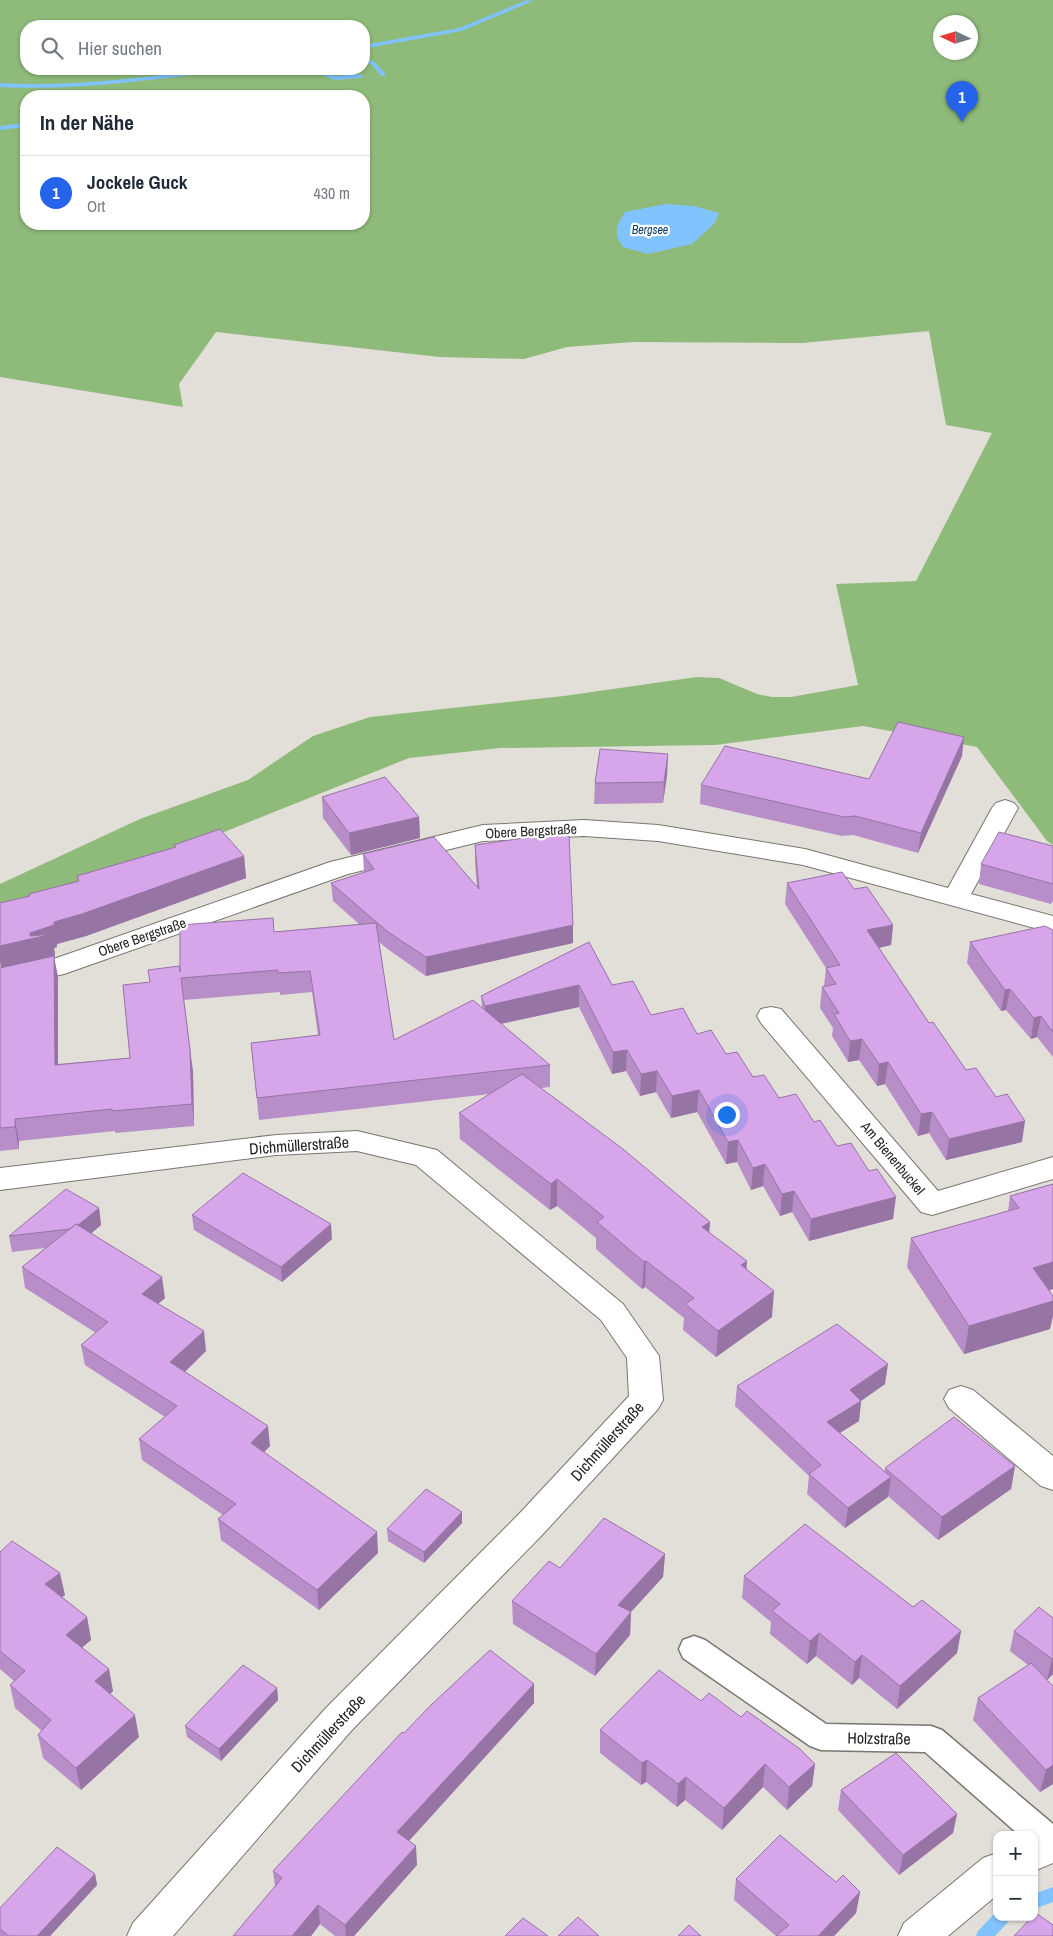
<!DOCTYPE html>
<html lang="de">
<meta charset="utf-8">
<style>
body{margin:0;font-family:"Archivo Narrow",sans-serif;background:#f2f2f3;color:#1f2937}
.controls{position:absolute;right:15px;bottom:15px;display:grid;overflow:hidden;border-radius:10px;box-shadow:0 1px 4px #0004}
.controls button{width:45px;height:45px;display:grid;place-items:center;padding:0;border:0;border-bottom:1px solid #e0e1e3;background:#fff;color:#1f2937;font:25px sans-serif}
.compass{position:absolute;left:933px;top:15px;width:45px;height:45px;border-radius:50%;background:#fff;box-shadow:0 1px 4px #0004;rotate:274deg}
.you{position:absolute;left:726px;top:1114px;width:18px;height:18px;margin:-12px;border:4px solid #fff;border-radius:50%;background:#1a73e8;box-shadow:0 0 0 8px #1a73e833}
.badge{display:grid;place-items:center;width:32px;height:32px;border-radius:50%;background:#2563eb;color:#fff;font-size:16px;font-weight:700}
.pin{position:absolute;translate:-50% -41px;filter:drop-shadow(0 1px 2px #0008)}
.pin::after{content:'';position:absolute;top:26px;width:18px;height:15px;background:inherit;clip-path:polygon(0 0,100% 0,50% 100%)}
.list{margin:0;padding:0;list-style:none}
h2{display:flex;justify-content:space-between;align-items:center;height:65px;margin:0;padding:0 20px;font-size:21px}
h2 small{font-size:16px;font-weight:400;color:#747a83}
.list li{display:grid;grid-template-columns:32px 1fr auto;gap:15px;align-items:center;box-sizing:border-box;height:75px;padding:0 20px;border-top:1px solid #e0e1e3}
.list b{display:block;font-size:19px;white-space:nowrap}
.list p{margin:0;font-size:16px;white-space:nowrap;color:#747a83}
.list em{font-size:16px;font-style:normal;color:#747a83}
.icon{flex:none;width:28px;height:28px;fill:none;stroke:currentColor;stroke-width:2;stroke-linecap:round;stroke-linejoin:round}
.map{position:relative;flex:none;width:1053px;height:1936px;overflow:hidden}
.search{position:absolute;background:#fff;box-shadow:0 1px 4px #0004;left:20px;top:20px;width:350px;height:55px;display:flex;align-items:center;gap:12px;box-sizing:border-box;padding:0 18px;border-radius:20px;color:#747a83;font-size:19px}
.panel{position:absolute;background:#fff;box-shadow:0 1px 4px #0004;left:20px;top:90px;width:350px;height:140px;border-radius:20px}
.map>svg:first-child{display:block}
.green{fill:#8eba7a;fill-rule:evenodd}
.water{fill:#81c3fe}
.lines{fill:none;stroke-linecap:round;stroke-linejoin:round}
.stream{fill:#81c3fe;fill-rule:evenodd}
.service-casing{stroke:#797670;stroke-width:3}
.minor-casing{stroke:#797670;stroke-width:2}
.service{fill:#fff;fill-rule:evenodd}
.minor{fill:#fff;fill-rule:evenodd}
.wall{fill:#b88ec9}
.shaded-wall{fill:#9674a4}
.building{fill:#d6a5ea;stroke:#9674a4}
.labels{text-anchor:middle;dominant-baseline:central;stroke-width:4.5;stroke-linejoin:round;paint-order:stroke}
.far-water-label{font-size:12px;font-style:italic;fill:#0b3d63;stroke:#fff}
.street-label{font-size:14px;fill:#242321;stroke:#fff}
.near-street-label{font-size:16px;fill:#242321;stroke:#fff}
</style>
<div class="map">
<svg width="1053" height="1936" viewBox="0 0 1053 1936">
<rect width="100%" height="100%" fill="#e2ded8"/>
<path class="green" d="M0,0H1053V845L1047,841L977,747L863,726L715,745L500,748L409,758L57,899L0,907V884L140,819L248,780L313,736L370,717L564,696L697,677L719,678L757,694L772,697H791L858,685L836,584L916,581L992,433L946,425L929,331L802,343L633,342L567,347L524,359L440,357L216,332L179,384L183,407L0,377ZM940,22H970V52H940ZM26,26H364V69H26ZM26,96H364V224H26Z"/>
<path class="water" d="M666,204L694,206L719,213L714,224L692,244L648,254L623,247C613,233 616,226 625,212Z"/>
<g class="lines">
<path class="stream" d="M527,0L533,1L462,31L373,47L364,52V47L369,44L459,28Z
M364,57L376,63L386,75L385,76H381L372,65L364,61Z
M210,69H226L223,71C149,80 75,91 0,87V83C71,87 140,78 210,69Z
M307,69H315L336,76L360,74L363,76L360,78L335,80Z
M298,92L301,94L300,95L263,96L266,94Z
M26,123V127L0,130V126Z
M1053,1887V1902L1034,1909V1894Z
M996,1912L997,1917H1010L1008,1922L995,1936H976L978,1931Z"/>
<defs>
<path id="service" d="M694,1636L705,1640L826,1724L931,1726L942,1730L1053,1824V1858L1042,1854L1034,1848V1835H1019L925,1752L821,1750L810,1746L683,1658L679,1649L683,1640Z"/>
<path id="minor" d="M1005,800L1014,803L1018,808L971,894L1053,916V933L803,865L658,841L584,836L483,841L348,874L64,974L0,989V971L48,961L330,862L483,825L584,820L658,825L805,849L948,888L992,808L996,803Z
M771,1007L781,1009L938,1191L1053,1157V1179L932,1215L921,1212L761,1023L757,1016L761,1009Z
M357,1131L437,1150L623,1304L659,1356L663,1400L658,1409L543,1534L351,1731L173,1936H127L133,1923L325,1709L519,1514L629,1396L627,1358L601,1320L416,1165L357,1151L276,1155L0,1190V1168L276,1135Z
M961,1386L973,1390L1053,1456V1490L1041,1486L949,1408L944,1399L949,1390Z
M1053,1826V1863L1034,1871V1835H1032Z
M997,1853V1895L948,1936H898L904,1923L983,1858Z"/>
</defs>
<use href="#service" class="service-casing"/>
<use href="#minor" class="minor-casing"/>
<use href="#service" class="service"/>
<use href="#minor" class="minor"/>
</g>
<path class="wall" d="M668,754L667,775L663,803L594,804L595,783Z
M962,756L918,853L853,835L842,836L700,804L701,785L869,779Z
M322,797L419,817L420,838L351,855L323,818Z
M174,845L244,856L246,878L86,936L57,944V947L54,948L55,956L54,957L58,977V1064L130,1058L150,982L179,966L274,932L359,924L333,901L331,883L364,873L363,854L477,888L475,863V845L573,925V943L426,976L389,950L379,942L394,1040L482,1007L481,996L589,942L612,985L651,1015L697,1034L726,1054L779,1098L814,1122L837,1146L893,1219L809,1241L792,1212L780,1216L763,1186L751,1190L737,1162L726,1164L697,1112L671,1118L656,1092L640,1096L626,1071L612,1074L579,1007L501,1024L550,1065V1087L541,1088L710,1222L709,1232L747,1269L772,1317L716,1357L683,1330L684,1318L645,1287L642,1289L596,1249V1238L557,1206L550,1210L460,1139L459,1113L490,1094L259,1120L251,1043L318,1035L312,992L280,995V992L184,1000L193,1072L194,1126L115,1133V1131L19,1141V1149L0,1151V968H1L30,896L29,894L78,882L77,876L174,847Z
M1053,846V901L1051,904L979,884L981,864Z
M787,883L854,889L893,925L891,945L879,948L929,1023L1022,1142L946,1160L929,1133L918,1136L885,1084L877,1086L859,1060L848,1062L832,1036L833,1028L820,1008L822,987L824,986L826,968L785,904Z
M1053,930V1057L1037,1037L1031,1039L1006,1010L1001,1011L967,963L970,942Z
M1053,1184V1289L1049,1290L1050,1329L964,1354L907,1267L911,1238L1008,1212L1010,1196Z
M99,1208L101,1225L91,1233L165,1298L158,1304L206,1351L185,1372L270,1446L264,1452L378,1553L319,1610L221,1540L218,1519L223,1515L142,1460L139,1439L165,1417L85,1365L81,1345L96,1333L25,1288L22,1267L45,1248L12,1252L9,1236Z
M192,1215L332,1239L282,1282L194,1230Z
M885,1384L861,1401L859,1421L840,1433L885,1472V1468L1015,1466L1011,1489L938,1540L888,1496L845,1528L807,1494L809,1476L735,1406L737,1386Z
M462,1512V1523L424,1563L388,1541L387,1529Z
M0,1552L65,1595L62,1597L87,1617L91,1640L82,1647L113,1691L110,1694L139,1737L81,1790L43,1758L38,1735L42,1731L15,1708L10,1685L14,1681L0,1669Z
M665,1554L663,1577L631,1612L630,1635L595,1676L513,1624L512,1601L560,1568Z
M744,1576L913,1607L961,1631L957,1653L897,1709L859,1678L852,1685L816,1656L807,1664L770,1634L771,1622L742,1598Z
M1053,1618V1674L1047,1680L1053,1784L1040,1792L973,1720L978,1698L1028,1665L1010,1651L1014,1631Z
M534,1684V1703L409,1840L417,1865L354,1936H335L320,1924L311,1936H233L275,1887L273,1871L404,1733Z
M277,1688L278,1700L221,1761L187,1737L185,1726Z
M701,1701L741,1717L815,1764L812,1786L787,1810L763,1787L722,1830L685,1800L677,1807L646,1782L641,1785L600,1753V1730Z
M841,1790L957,1814L953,1833L899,1875L838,1810Z
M95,1874L97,1885L50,1936H0V1908Z
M736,1879L836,1882L860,1892L856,1913L834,1936H776L734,1900Z"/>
<path class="shaded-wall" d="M964,737L962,756L918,853L921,833Z
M668,754L667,775L663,803L664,782Z
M419,817L420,838L351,855L349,833Z
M244,856L246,878L86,936L57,944V947L54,948L55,956L54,957L58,977V1087L1,969L0,961V946L54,922Z
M573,925V943L426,976V957Z
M893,925L891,945L865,951L867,930Z
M579,985V1007L485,1027V1006Z
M1010,989L1006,1010L1001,1011L1005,990Z
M1041,1016L1037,1037L1031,1039L1034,1018Z
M862,1039L859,1060L848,1062L850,1041Z
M190,1050L193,1072L194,1126L192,1104Z
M627,1050L626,1071L612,1074L613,1052Z
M888,1062L885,1084L877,1086L879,1064Z
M657,1071L656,1092L640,1096L641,1074Z
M699,1090L697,1112L671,1118L672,1096Z
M932,1112L929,1133L918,1136L921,1114Z
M15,1119L19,1141V1149L15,1127Z
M1025,1121L1022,1142L946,1160L949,1139Z
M738,1140L737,1162L726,1164L728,1142Z
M765,1164L763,1186L751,1190L753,1168Z
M557,1179V1206L550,1210L551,1184Z
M794,1191L792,1212L780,1216L782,1194Z
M896,1197L893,1219L809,1241L811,1219Z
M99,1208L101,1225L78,1245L75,1228Z
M710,1222L708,1249L702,1227Z
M331,1224L332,1239L282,1282L281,1267Z
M646,1261L645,1287L642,1289L644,1262Z
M747,1261L745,1287L741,1265Z
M1053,1262V1289L1028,1297L1033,1268Z
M162,1277L165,1298L145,1315L142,1294Z
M774,1291L772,1317L716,1357L718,1331Z
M1053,1301V1316L1050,1329L964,1354L969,1326Z
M204,1331L206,1351L173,1383L170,1362Z
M888,1364L885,1384L858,1403L861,1401L859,1421L825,1442L827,1422L850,1390Z
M268,1426L270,1446L253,1463L251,1443Z
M1015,1466L1011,1489L938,1540L942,1517Z
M891,1477L888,1497L845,1528L848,1508Z
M462,1512V1523L424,1563V1552Z
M377,1532L378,1553L319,1610L317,1590Z
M665,1554L663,1577L617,1627L618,1605Z
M60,1573L65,1595L49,1607L45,1584Z
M631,1612L630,1635L595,1676L596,1654Z
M87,1617L91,1640L71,1657L66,1635Z
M961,1631L957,1653L897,1709L900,1686Z
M819,1633L816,1656L807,1664L810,1641Z
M862,1655L859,1678L852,1685L855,1662Z
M1053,1658V1674L1047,1680L1052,1659Z
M109,1669L113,1691L99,1704L95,1681Z
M534,1684V1703L399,1852L397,1832Z
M277,1688L278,1700L221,1761L219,1749Z
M135,1715L139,1737L81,1790L76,1768Z
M647,1760L646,1782L641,1785L642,1763Z
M765,1764L763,1787L722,1830L724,1808Z
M815,1764L812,1786L787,1810L789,1787Z
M1053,1765V1784L1040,1792L1046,1770Z
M686,1777L685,1800L677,1807L678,1784Z
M957,1814L953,1833L899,1875L903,1855Z
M416,1846L417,1865L354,1936H346L345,1925Z
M95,1874L97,1885L50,1936H37Z
M860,1892L856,1913L834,1936H818Z
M318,1905L320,1924L311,1936H292Z"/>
<path class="building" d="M898,722L964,737L921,833L855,816L844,817L701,785L725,746L869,779Z
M600,749L668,754L664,782L595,783Z
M385,777L419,817L349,833L322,797Z
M220,829L244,856L82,914L54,922V925L30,933V936L52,934L0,946V903L30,896L29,894L79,881L77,876L176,847L174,845Z
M999,832L1053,846V884L981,864Z
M538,836H569L573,925L426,957L388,932L331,883L374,869L363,854L434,837L479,889L475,845Z
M842,872L854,889L867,887L893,925L867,930L929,1023L933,1022L966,1070L976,1068L996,1097L1007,1094L1025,1121L949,1139L932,1112L921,1114L888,1062L879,1064L862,1039L850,1041L834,1014L839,1013L822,987L836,984L826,968L840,965L787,883Z
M273,918L274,932L376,923L394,1040L473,1000L550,1065L257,1098L251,1043L320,1035L310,971L278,973V970L181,978L190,1050L192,1104L112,1111V1109L15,1119V1127L0,1128V968L54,956L55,1065L130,1058L123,985L150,982L148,970L179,966L180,972V925Z
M1045,926L1053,930V1032L1041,1016L1034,1018L1010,989L1005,990L970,942Z
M589,942L612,985L633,981L651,1015L683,1008L697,1034L711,1030L726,1054L737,1052L753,1077L764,1075L779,1098L796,1094L814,1122L820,1120L837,1146L851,1143L869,1171L877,1169L896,1197L811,1219L794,1191L782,1194L765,1164L753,1168L738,1140L728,1142L699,1090L672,1096L657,1071L641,1074L627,1050L613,1052L579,985L485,1006L481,996Z
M522,1074L623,1149L710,1222L702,1227L747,1261L741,1265L774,1291L718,1331L685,1304L694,1298L646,1261L644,1262L597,1222L604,1217L557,1179L551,1184L459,1113Z
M243,1173L331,1224L281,1267L192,1215Z
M1053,1184V1262L1033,1268L1053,1296V1301L969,1326L911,1238L1019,1208L1010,1196Z
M66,1189L99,1208L78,1225L76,1224L70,1229L9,1236Z
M76,1224L162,1277L142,1294L204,1331L170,1362L268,1426L251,1443L377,1532L317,1590L218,1519L236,1504L139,1439L177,1406L81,1345L108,1322L22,1267Z
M837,1324L888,1364L850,1390L861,1401L827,1422L891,1477L848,1508L809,1474L821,1465L737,1386Z
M954,1417L1015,1466L942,1517L885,1468Z
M426,1489L462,1512L424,1552L387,1529Z
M604,1518L665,1554L618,1605L631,1612L596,1654L512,1601L549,1561L560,1568Z
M805,1524L913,1607L922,1600L961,1631L900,1686L862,1655L855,1662L819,1633L810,1641L772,1611L780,1604L744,1576Z
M12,1541L60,1573L45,1584L87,1617L66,1635L109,1669L95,1681L135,1715L76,1768L38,1735L51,1720L10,1685L25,1671L0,1651V1552Z
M1039,1607L1053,1618V1658L1052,1659L1014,1631Z
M490,1650L534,1684L397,1832L416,1846L345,1925L318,1905L292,1936H233L282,1878L273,1871L402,1732L404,1733L431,1705Z
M1031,1663L1053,1686V1765L1046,1770L978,1698Z
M243,1665L277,1688L219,1749L185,1726Z
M659,1670L701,1701L709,1693L741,1717L747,1711L800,1749L815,1764L789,1787L765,1764L724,1808L686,1777L678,1784L647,1760L642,1763L600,1730Z
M896,1753L957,1814L903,1855L841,1790Z
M780,1835L836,1882L843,1875L860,1892L818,1936H776L789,1925L736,1879Z
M57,1847L95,1874L37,1936H9L0,1929V1908Z
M1036,1913L1053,1925V1936H1014L1032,1917H1034V1915Z
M578,1917L599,1936H558Z
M523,1918L548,1936H505Z
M689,1925L701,1936H678Z"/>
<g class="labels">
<g class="far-water-label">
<text x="650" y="230">Bergsee</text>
</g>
<g class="street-label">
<text transform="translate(531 831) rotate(-3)">Obere Bergstraße</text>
<text transform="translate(142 937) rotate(-19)">Obere Bergstraße</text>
<text transform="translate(893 1158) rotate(50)">Am Bienenbuckel</text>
</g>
<g class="near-street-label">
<text transform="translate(299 1145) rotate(-4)">Dichmüllerstraße</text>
<text transform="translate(607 1441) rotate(-48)">Dichmüllerstraße</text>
<text transform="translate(328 1733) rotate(-47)">Dichmüllerstraße</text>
<text transform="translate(879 1738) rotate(1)">Holzstraße</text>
</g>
</g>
</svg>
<div class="controls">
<button>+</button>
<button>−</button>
</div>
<svg class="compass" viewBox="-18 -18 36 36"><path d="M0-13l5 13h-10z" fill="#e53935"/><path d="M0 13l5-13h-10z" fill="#747a83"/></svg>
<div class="you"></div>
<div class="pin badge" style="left:962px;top:122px">1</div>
<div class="search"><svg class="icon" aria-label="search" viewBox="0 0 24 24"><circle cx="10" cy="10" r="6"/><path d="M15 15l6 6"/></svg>Hier suchen</div>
<section class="panel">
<h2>In der Nähe<small></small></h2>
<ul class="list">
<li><span class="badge">1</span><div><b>Jockele Guck</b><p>Ort</p></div><em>430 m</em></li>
</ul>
</section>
</div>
